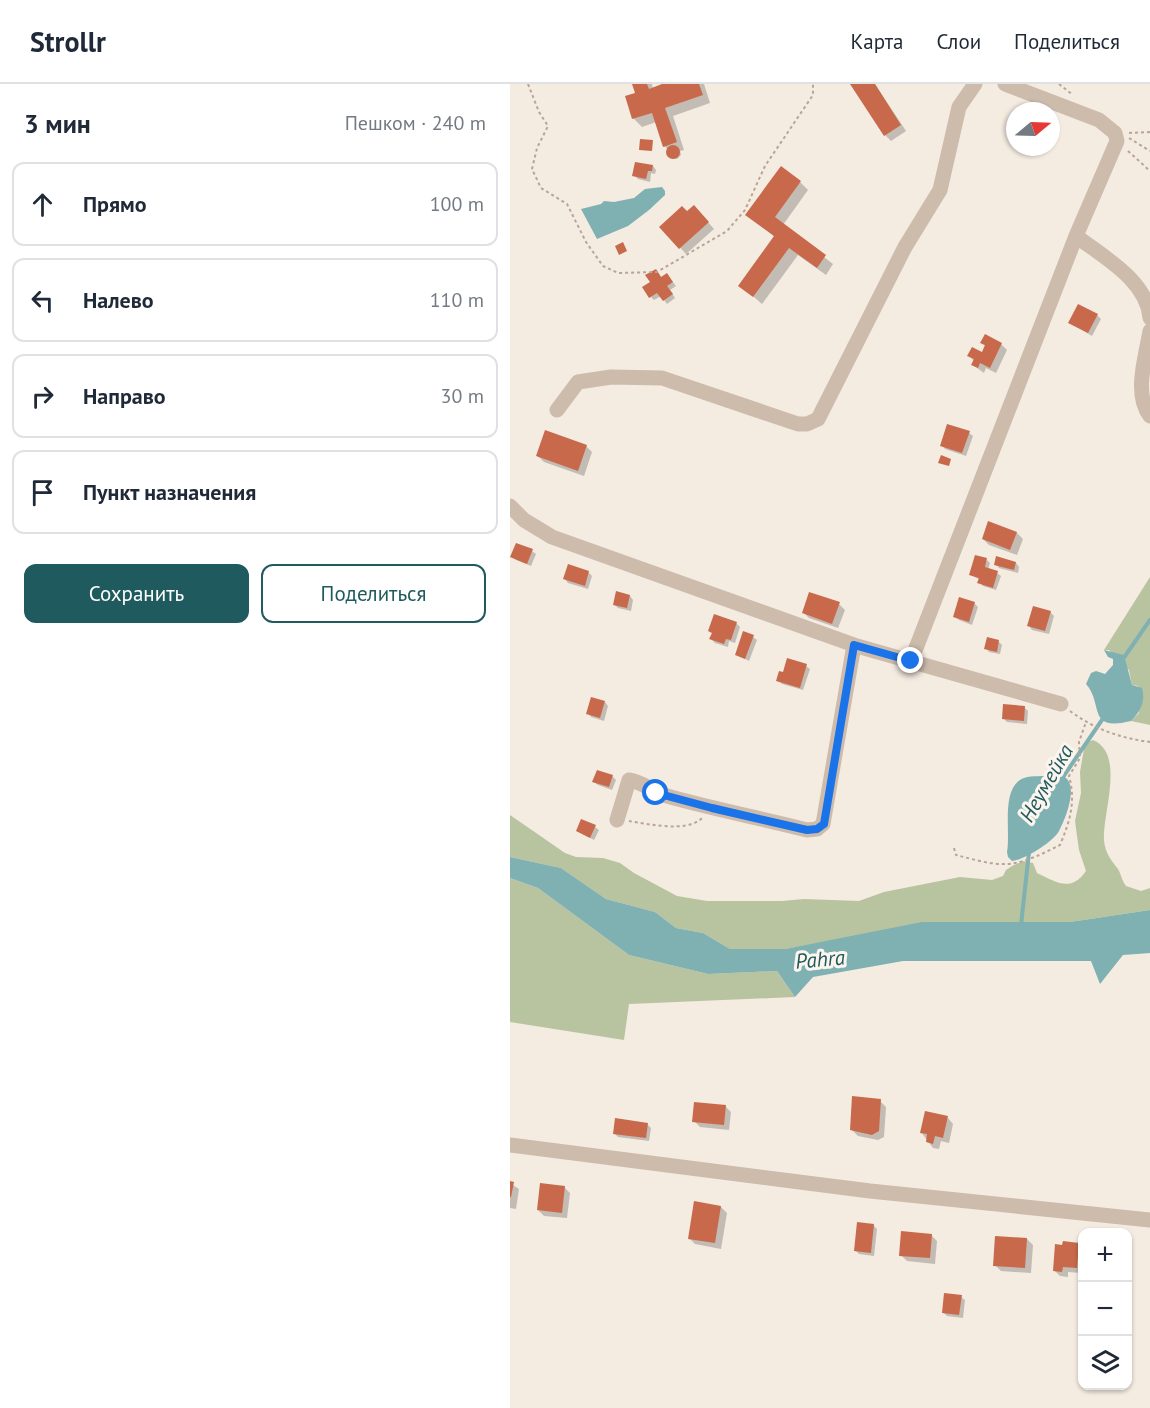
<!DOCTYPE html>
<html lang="ru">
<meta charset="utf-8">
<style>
body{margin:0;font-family:"PT Sans",sans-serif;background:#f6f6f7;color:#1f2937}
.controls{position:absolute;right:18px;bottom:18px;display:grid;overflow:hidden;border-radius:12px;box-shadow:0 2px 4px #0004}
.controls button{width:54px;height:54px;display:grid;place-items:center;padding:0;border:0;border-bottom:2px solid #e0e1e3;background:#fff;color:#1f2937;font:30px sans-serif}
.compass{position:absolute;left:496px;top:18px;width:54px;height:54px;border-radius:50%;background:#fff;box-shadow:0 2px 4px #0004;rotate:71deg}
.stop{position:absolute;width:18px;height:18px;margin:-14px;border:4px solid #1a73e8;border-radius:50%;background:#fff}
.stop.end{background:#1a73e8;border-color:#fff;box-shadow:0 2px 6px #0008}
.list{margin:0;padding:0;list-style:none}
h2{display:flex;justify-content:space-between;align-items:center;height:78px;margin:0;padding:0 24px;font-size:26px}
h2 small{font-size:20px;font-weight:400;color:#747a83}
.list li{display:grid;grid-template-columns:39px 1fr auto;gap:18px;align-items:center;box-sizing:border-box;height:84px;margin:0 12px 12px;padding:0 12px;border:2px solid #e0e1e3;border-radius:12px}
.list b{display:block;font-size:22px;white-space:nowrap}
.list em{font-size:20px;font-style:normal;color:#747a83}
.actions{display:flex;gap:12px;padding:18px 24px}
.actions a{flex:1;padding:14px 0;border:2px solid #1f5a5e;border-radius:12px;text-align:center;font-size:21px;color:#1f5a5e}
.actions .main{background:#1f5a5e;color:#fff}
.icon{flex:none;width:33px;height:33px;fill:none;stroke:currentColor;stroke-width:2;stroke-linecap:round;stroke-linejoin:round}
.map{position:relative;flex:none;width:640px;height:1324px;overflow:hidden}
header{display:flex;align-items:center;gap:36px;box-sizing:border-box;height:84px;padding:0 30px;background:#fff;border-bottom:2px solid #e0e1e3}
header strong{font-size:28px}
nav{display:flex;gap:33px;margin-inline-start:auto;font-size:21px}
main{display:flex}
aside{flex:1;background:#fff}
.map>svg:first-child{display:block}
.green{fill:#b8c4a0}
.water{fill:#7fb0b2}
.shadow{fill:#0003}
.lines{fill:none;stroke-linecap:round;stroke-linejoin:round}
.stream{stroke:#7fb0b2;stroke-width:4}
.building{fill:#c8694b}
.path{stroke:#b9a596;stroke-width:2;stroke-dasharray:3 3;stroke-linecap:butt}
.minor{stroke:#cdbbac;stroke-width:15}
.route{stroke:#1a73e8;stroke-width:8}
.labels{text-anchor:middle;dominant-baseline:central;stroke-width:6;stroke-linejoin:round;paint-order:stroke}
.water-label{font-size:21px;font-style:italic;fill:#1f5a5e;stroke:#fbf5ee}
</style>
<header>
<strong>Strollr</strong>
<nav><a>Карта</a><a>Слои</a><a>Поделиться</a></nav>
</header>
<main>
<aside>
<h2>3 мин<small>Пешком · 240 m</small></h2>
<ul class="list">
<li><svg class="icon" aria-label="ahead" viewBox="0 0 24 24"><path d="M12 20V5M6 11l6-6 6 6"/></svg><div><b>Прямо</b></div><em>100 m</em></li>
<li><svg class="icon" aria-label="left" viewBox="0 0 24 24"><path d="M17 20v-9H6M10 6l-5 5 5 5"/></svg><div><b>Налево</b></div><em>110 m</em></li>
<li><svg class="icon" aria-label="right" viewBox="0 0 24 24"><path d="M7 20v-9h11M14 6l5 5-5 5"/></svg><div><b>Направо</b></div><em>30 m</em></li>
<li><svg class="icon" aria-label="arrive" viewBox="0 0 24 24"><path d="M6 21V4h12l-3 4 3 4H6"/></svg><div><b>Пункт назначения</b></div></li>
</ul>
<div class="actions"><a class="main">Сохранить</a><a>Поделиться</a></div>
</aside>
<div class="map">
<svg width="640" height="1324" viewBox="0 0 640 1324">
<rect width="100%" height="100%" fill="#f4ebe1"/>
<path class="green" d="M640,493V641L621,637L629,629L628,602L622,601L619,586L599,566H594Z
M583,656C616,670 592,730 594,756C595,769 601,776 608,785C611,790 612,797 616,802L631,807L640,804V826L560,838L335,854L275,865H220L193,849L166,844L145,828L96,815L51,784L0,773V731L55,769L66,773L93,774L110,779L124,789L167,812L197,817H272L294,815L349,817L374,808L450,793L482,796L493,792L496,786L502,782L513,777L523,779L527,789C546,798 561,809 576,787L569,766L565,737L571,709L570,688L575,659Z
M0,794L28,804L119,871L198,890L267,887L285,913L119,920L114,956L0,938Z"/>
<path class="water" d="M152,103L155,107V111L139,126L118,142L87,155L71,125L91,120L94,117L104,118L124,114L135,105Z
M594,566L614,571L622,601L632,604C636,617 630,628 621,637C576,648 594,620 576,600L581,589L586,587L595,590L603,581V575L598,573Z
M542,691C547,692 552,691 556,694C568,704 555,736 549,747C543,758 514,776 502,777L498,773L497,768C501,748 490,703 514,694C523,691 533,693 542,691Z
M0,773L51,784L96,815L145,828L166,844L193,849L220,865H275L412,838H560L640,826V869L613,871L590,900L581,877H393L303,893L285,913L267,887L198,890L119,871L28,804L0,794Z"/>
<path class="shadow" d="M124,0H142L143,5L157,0H194L200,19L163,32L174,66L170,67L171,71L167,75L162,74L158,70L159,66L154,62L146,38L132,43L124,35L117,13L127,10Z
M342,0H365L396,47L381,57L375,51Z
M143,82L146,86L145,90L141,89L140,98L128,95L124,91Z
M290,98L298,106L273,141L323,180L316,191L288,171L252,220L230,201L265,153L237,131Z
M177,129H190L204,145L176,170L151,143Z
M149,190L152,194L157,191L166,202L160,206L165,214L157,220L151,212L144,216L141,213L142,198Z
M587,231L591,235L582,252L560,239Z
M472,259L491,260L497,266L486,289L476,284L474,289L463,281L464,277L459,272L472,270L476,263Z
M459,349L463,352L456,372L435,365L432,361Z
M76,362L82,368L74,392L34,378L28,372Z
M479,439L507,449L513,455L507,471L479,461L473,455Z
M22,467L26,470L21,482L6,476L2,473Z
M477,476L480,479L478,486L487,489L491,492L486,506L473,502L469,498L470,496L461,491Z
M506,479L509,483L508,489L489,484L486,480Z
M78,488L82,492L78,505L58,499L55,495Z
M120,512L123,516L121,527L108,524L104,520Z
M464,519L468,523L462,541L449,536L445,533Z
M329,520L335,526L328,544L299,534L293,528Z
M540,528L544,532L539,550L522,546L519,542Z
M226,539L230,543L225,559L219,557L218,563L205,559L201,555L203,550L200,547Z
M243,553L247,556L239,577L226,570Z
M488,557L492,561L490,570L479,568L476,564Z
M296,582L300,585L293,606L272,600L268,596Z
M95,618L98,622L94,637L81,633L78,629Z
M514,623L518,627L517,640L497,638L493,634Z
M102,692L106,696L102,706L88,701L84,698Z
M85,743L89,746L84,756L67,747Z
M370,1017L376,1023L374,1053L368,1056L348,1052L342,1046Z
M215,1022L221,1028L219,1046L190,1043L184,1037Z
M438,1034L443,1040L439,1059L431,1057L429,1065L423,1064L411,1048Z
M137,1040L141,1044L139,1057L108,1053L104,1049Z
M0,1099L9,1105L6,1125L0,1124Z
M54,1103L60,1109L57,1134L34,1132L28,1126Z
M211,1123L217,1129L211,1165L185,1160L179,1154Z
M363,1141L367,1145L364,1172L349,1170L345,1166Z
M421,1151L427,1157L425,1180L397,1177L391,1171Z
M517,1155L523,1161L521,1189L491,1187L485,1181Z
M569,1160L572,1164V1189L558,1188V1193L550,1192L544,1186Z
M451,1213L455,1216L453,1234L437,1232L433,1228Z"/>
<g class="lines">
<path class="stream" d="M613,575L640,536
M551,696L594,633
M511,841L519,768"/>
</g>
<path class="building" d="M122,0H137L139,5L152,0H189L193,11L155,24L167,58L153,63L142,29L122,35L115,12L125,9Z
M340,0H365L391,41L374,52Z
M130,55L143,56L142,67L129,66Z
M156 68a7 7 0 1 1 14 0a7 7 0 1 1-14 0Z
M125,78L143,81L142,87H138L136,95L122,92Z
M271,82L291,97L265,133L316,171L307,184L279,164L243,213L228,202L264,152L235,131Z
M184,121L199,138L169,165L149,143L172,122L177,127Z
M113,158L117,167L109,171L105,162Z
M146,185L151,193L157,189L163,198L157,202L163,210L153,217L147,209L139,214L132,203L140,198L135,191Z
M568,220L588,230L578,249L558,239Z
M475,250L492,259L480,284L470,279L468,284L461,281L464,275L457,272L462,263L472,268L475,261L470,259Z
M437,340L460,347L452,369L430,362Z
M35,346L77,361L68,387L26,372Z
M431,371L441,375L439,382L428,379Z
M478,437L507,448L500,466L472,455Z
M6,459L23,465L17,480L0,473Z
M465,471L477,474L475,483L488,487L483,504L467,499L469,494L459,491Z
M486,472L506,478L504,486L484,481Z
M58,480L79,487L75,502L53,495Z
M106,507L120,511L117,524L103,521Z
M299,508L330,518L322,540L292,529Z
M449,513L465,518L459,538L443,533Z
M523,522L541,527L535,547L517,542Z
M204,530L227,538L221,556L216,555L214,560L199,555L202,549L198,547Z
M233,547L244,551L235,575L225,571Z
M477,553L489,556L487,568L474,565Z
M277,574L297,580L290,604L266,597L269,587L273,588Z
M81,613L95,617L90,634L76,630Z
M493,620L515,622L514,637L492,635Z
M87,686L103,691L99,703L82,698Z
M71,735L86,741L80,754L66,747Z
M342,1012L371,1015L369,1047L362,1051L340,1046Z
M184,1018L216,1021L214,1041L182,1038Z
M415,1027L438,1032L433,1054L425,1052L423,1060L416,1058L417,1050L410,1049Z
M105,1034L138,1039L136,1054L103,1050Z
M0,1097L4,1098L1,1113H0Z
M30,1099L55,1102L52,1129L27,1126Z
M184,1117L211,1122L205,1159L178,1155Z
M347,1138L364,1140L361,1169L344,1167Z
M391,1147L422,1150L420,1174L389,1172Z
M485,1152L517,1154L515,1184L483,1182Z
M553,1157L569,1159L567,1184L553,1183L552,1188L543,1187L545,1160L552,1161Z
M434,1209L452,1211L449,1231L432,1229Z"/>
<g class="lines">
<path class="path" d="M18,0L29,28L38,42L27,64L22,85L31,104L57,120L76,158L93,182L108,189L147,188L217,147L235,126L255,82L303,11V0
M549,0L563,11
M619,49L640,48
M619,54L640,67
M618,67L640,87
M560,627C584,645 610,654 640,658
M119,737C138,740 177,749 192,734
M444,764L446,771C462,775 481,781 497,780C515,779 534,769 550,761C560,737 566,718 559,692L570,674L569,658L576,638"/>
<path class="minor" d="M566,152C593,173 637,196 640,234
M640,247C636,272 623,310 640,332
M47,326L68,298L101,293L152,294L288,340H297L308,335L395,163L430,106L449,23L465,0
M0,422L14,436L42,453L347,562L551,620
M401,577L566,152L607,57L605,49L589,36L495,0
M107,736L119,696C133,698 143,708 157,712C203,725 250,734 297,746L307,745L313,740L344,561
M0,1061L360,1107L640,1136"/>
</g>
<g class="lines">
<path class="route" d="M146,709L202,724L297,746L307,745L314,740L344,561L401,577"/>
</g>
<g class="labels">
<g class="water-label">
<text transform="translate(536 699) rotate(-60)">Неумейка</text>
<text transform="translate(310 875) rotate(-5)">Pahra</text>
</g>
</g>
</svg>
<div class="controls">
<button>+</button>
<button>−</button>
<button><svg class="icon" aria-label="layers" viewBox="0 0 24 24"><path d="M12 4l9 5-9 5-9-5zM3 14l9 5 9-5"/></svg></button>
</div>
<svg class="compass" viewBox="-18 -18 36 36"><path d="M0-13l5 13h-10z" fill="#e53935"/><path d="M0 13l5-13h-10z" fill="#747a83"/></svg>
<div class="stop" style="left:146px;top:709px"></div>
<div class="stop end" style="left:401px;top:577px"></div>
</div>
</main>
